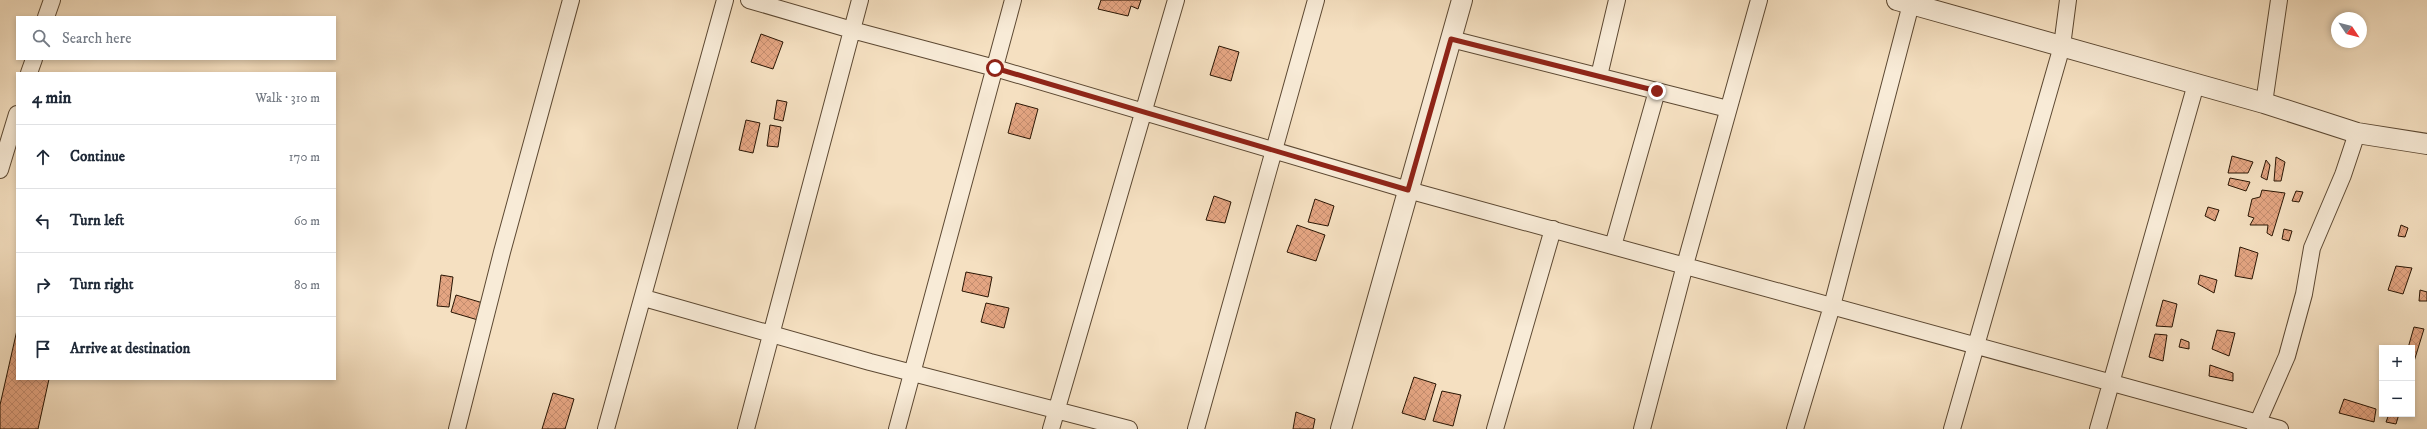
<!DOCTYPE html>
<meta charset="utf-8">
<style>
body{margin:0;font-family:"IM FELL DW Pica",serif;background:#f2f2f3;color:#1f2937}
.controls{position:absolute;right:12px;bottom:12px;display:grid;overflow:hidden;border-radius:0px;box-shadow:0 2px 6px #0003}
.controls button{width:36px;height:36px;display:grid;place-items:center;padding:0;border:0;border-bottom:1px solid #e0e1e3;background:#fff;color:#1f2937;font:20px sans-serif}
.compass{position:absolute;left:2331px;top:12px;width:36px;height:36px;border-radius:50%;background:#fff;box-shadow:0 2px 6px #0003;rotate:125deg}
.stop{position:absolute;width:12px;height:12px;margin:-9px;border:3px solid #8f2418;border-radius:50%;background:#fff}
.stop.end{background:#8f2418;border-color:#fff;box-shadow:0 1px 4px #0008}
.list{margin:0;padding:0;list-style:none}
h2{display:flex;justify-content:space-between;align-items:center;height:52px;margin:0;padding:0 16px;font-size:17px}
h2 small{font-size:13px;font-weight:400;color:#747a83}
.list li{display:grid;grid-template-columns:26px 1fr auto;gap:12px;align-items:center;box-sizing:border-box;height:64px;padding:0 16px;border-top:1px solid #e0e1e3}
.list b{display:block;font-size:15px;white-space:nowrap}
.list em{font-size:13px;font-style:normal;color:#747a83}
.icon{flex:none;width:22px;height:22px;fill:none;stroke:currentColor;stroke-width:2;stroke-linecap:round;stroke-linejoin:round}
.map{position:relative;flex:none;width:2427px;height:429px;overflow:hidden}
.search{position:absolute;background:#fff;box-shadow:0 2px 6px #0003;left:16px;top:16px;width:320px;height:44px;display:flex;align-items:center;gap:10px;box-sizing:border-box;padding:0 14px;border-radius:0px;color:#747a83;font-size:15px}
.panel{position:absolute;background:#fff;box-shadow:0 2px 6px #0003;left:16px;top:72px;width:320px;height:308px;border-radius:0px}
.map>svg:first-child{display:block}
.building{fill:url(#building-cross-hatch);stroke:#291503}
.lines{fill:none;stroke-linecap:round;stroke-linejoin:round}
.minor-casing{stroke:#5c4832;stroke-width:18}
.tertiary-casing{stroke:#5c4832;stroke-width:22}
.minor{stroke:#f8ebd7;stroke-width:16}
.tertiary{stroke:#f8ebd7;stroke-width:20}
.route{stroke:#8f2418;stroke-width:5}
</style>
<div class="map">
<svg width="2427" height="429" viewBox="0 0 2427 429">
<defs>
<pattern id="building-cross-hatch" width="8" height="8" patternUnits="userSpaceOnUse"><rect width="8" height="8" fill="#e4a582"/><path d="M0 0l8 8M0 8l8-8" fill="none" stroke="#c48d6f"/></pattern>
</defs>
<rect width="100%" height="100%" fill="#f5e0c1"/>
<filter id="stains"><feTurbulence type="fractalNoise" baseFrequency=".005" numOctaves="4"/><feColorMatrix values="0 0 0 0 .2 0 0 0 0 .09 0 0 0 0 .02 0 0 0 .5 -.17"/></filter>
<radialGradient id="worn" r=".72"><stop offset=".6" stop-color="#630" stop-opacity="0"/><stop offset="1" stop-color="#630" stop-opacity=".3"/></radialGradient>
<path class="building" d="M1101,0H1141L1138,9L1131,6L1128,16L1098,9Z
M761,34L783,42L773,69L751,62Z
M1219,46L1239,52L1231,81L1210,75Z
M777,100L787,102L783,121L774,119Z
M1016,103L1038,109L1030,139L1008,133Z
M746,120L760,123L753,153L739,150Z
M770,125L781,127L778,147L767,146Z
M2232,156L2253,162L2248,173H2228Z
M2276,157L2285,162L2281,181H2274Z
M2266,160L2270,165L2267,180L2261,177Z
M2230,178L2250,182L2246,191L2228,185Z
M2262,190L2285,193L2272,236L2267,233L2268,225H2250L2254,218L2248,216L2252,199L2260,197Z
M2296,191L2303,192L2299,202L2292,201Z
M1214,196L1231,202L1225,223L1206,220Z
M1315,199L1334,206L1328,226L1308,222Z
M2208,207L2219,210L2215,221L2205,216Z
M1297,225L1325,235L1316,261L1287,252Z
M2401,225L2408,228L2405,237L2398,236Z
M2284,229L2292,231L2289,241L2282,239Z
M2240,247L2258,253L2252,279L2235,276Z
M2396,266L2412,268L2403,294L2388,290Z
M966,272L992,277L988,297L962,291Z
M441,275L453,277L449,307L437,306Z
M2200,275L2217,280L2214,293L2198,284Z
M2420,290L2427,292V301H2419Z
M456,295L483,303L478,320L451,312Z
M2163,300L2177,304L2172,327L2156,326Z
M986,303L1009,308L1004,328L981,322Z
M2414,327L2424,329L2412,368V348H2408Z
M17,330V379H49L38,429H0V405Z
M2217,330L2235,333L2229,356L2212,349Z
M2155,334L2167,335L2163,361L2149,357Z
M2181,339L2189,342V349L2179,347Z
M2210,365L2233,373V381L2209,376Z
M1414,377L1436,384L1425,420L1402,413Z
M1442,391L1461,395L1453,426L1433,421Z
M553,393L574,399L565,429H542Z
M2344,399L2376,409L2374,422L2339,413Z
M1296,412L1315,419L1313,429H1293Z
M2389,414H2399L2396,424L2386,422Z"/>
<g class="lines">
<defs>
<path id="minor" d="M749,0L852,30L995,68L1408,190L2280,429
M46,17L52,0
M1451,39L1728,109
M29,73L34,59
M1599,76L1617,0
M2264,103L2279,0
M0,170L17,114
M1613,246L1657,91
M644,298L870,362L1129,429
M457,429L502,252L571,0
M606,429L725,0
M746,429L860,0
M897,429L1013,0
M1051,429L1176,0
M1196,429L1316,0
M1495,429L1553,229
M1642,429L1685,265L1759,0
M1795,429L1832,306L1911,4
M1952,429L2062,46L2068,0
M2098,429L2196,84
M2255,429L2287,356L2304,294L2312,248L2343,175L2357,133"/>
<path id="tertiary" d="M1897,0L2264,103L2357,133L2427,144
M1341,429L1462,0"/>
</defs>
<use href="#minor" class="minor-casing"/>
<use href="#tertiary" class="tertiary-casing"/>
<use href="#minor" class="minor"/>
<use href="#tertiary" class="tertiary"/>
</g>
<g class="lines">
<path class="route" d="M995,68L1408,190L1451,39L1657,91"/>
</g>
<rect width="100%" height="100%" filter="url(#stains)"/>
<rect width="100%" height="100%" fill="url(#worn)"/>
</svg>
<div class="controls">
<button>+</button>
<button>−</button>
</div>
<svg class="compass" viewBox="-18 -18 36 36"><path d="M0-13l5 13h-10z" fill="#e53935"/><path d="M0 13l5-13h-10z" fill="#747a83"/></svg>
<div class="stop" style="left:995px;top:68px"></div>
<div class="stop end" style="left:1657px;top:91px"></div>
<div class="search"><svg class="icon" aria-label="search" viewBox="0 0 24 24"><circle cx="10" cy="10" r="6"/><path d="M15 15l6 6"/></svg>Search here</div>
<section class="panel">
<h2>4 min<small>Walk · 310 m</small></h2>
<ul class="list">
<li><svg class="icon" aria-label="ahead" viewBox="0 0 24 24"><path d="M12 20V5M6 11l6-6 6 6"/></svg><div><b>Continue</b></div><em>170 m</em></li>
<li><svg class="icon" aria-label="left" viewBox="0 0 24 24"><path d="M17 20v-9H6M10 6l-5 5 5 5"/></svg><div><b>Turn left</b></div><em>60 m</em></li>
<li><svg class="icon" aria-label="right" viewBox="0 0 24 24"><path d="M7 20v-9h11M14 6l5 5-5 5"/></svg><div><b>Turn right</b></div><em>80 m</em></li>
<li><svg class="icon" aria-label="arrive" viewBox="0 0 24 24"><path d="M6 21V4h12l-3 4 3 4H6"/></svg><div><b>Arrive at destination</b></div></li>
</ul>
</section>
</div>
